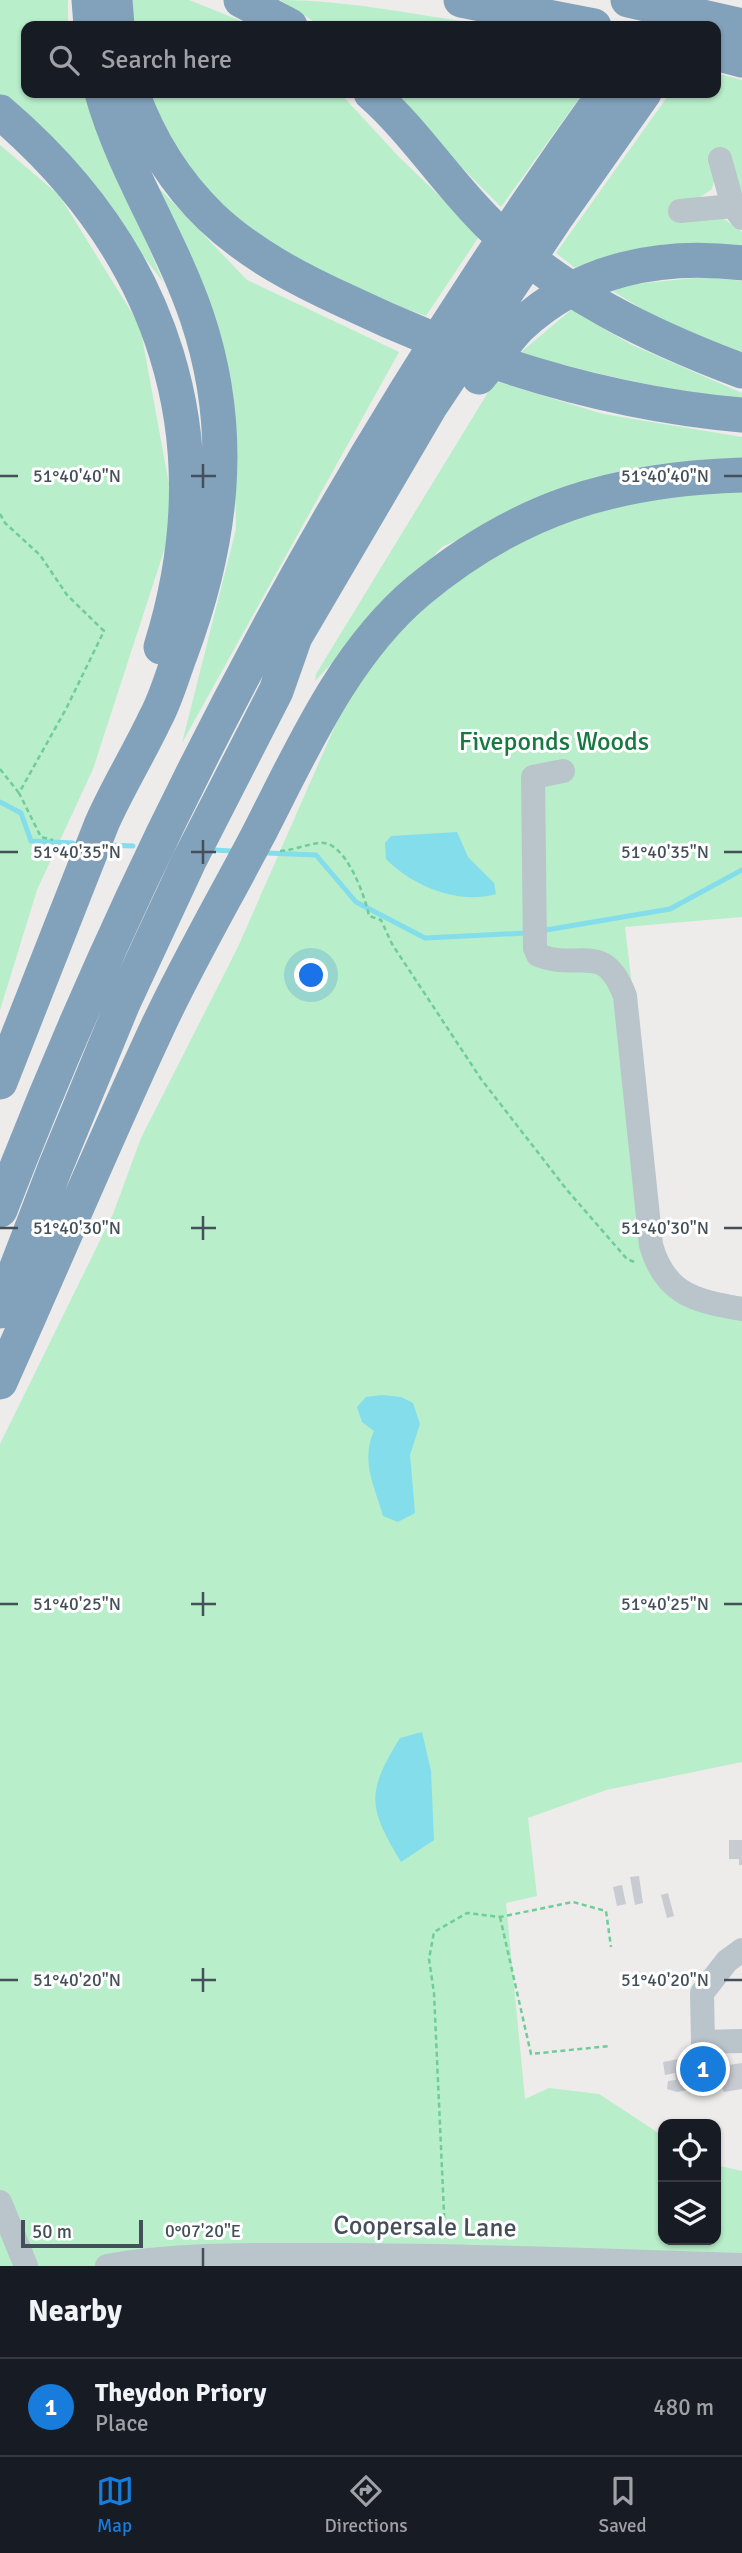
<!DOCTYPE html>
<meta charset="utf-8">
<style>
body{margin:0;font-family:Signika,sans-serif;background:#242831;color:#f1f3f6}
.controls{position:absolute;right:21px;bottom:21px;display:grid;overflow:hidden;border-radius:14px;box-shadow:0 2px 5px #0004}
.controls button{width:63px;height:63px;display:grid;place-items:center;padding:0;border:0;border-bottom:2px solid #363941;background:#171b24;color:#f1f3f6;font:35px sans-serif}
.scale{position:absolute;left:21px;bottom:18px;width:122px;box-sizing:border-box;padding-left:7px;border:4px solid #445059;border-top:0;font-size:19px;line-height:24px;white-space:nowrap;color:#445059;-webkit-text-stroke:5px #fff;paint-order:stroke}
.you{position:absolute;left:312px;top:976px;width:24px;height:24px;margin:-18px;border:5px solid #fff;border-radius:50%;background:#1a73e8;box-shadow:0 0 0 10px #1a73e833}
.badge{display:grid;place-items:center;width:46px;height:46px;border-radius:50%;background:#187cdc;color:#fff;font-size:23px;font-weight:700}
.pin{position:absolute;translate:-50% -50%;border:4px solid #fff;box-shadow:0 2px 7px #0006}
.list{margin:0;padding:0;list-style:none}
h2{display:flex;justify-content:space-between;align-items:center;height:91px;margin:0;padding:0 28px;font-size:30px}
h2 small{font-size:23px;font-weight:400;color:#9ea1a6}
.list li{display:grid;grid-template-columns:46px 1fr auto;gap:21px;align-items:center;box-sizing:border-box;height:98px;padding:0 28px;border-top:2px solid #363941}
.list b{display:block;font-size:26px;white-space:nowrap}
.list p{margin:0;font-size:23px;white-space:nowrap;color:#9ea1a6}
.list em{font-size:23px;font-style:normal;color:#9ea1a6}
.icon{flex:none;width:38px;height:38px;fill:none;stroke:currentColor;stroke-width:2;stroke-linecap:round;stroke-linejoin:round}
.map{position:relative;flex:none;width:742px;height:2266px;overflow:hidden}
.search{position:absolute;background:#171b24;box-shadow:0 2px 5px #0004;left:21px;right:21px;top:21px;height:77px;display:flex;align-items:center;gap:18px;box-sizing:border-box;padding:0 24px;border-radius:14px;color:#9ea1a6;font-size:26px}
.sheet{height:189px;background:#171b24}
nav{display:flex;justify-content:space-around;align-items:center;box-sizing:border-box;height:98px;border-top:2px solid #363941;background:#171b24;font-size:19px;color:#9ea1a6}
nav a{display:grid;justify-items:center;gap:4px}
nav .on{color:#187cdc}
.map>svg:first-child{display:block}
.green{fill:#b8eec9}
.water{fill:#84ddeb}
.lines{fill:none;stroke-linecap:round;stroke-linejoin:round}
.stream{stroke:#84ddeb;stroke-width:5}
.building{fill:#c8cbd1}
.path{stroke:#70cc98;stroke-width:2.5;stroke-dasharray:5 3.5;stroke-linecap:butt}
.minor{stroke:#b9c4cb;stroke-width:24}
.highway{stroke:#82a2bc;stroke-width:35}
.ticks{fill:none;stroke:#445059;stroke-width:2.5}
.labels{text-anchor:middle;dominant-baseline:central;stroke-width:6;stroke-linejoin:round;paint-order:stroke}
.park-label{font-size:26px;fill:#167940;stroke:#fff}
.street-label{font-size:26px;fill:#445059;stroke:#fff}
.ticks-label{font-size:18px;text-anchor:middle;fill:#445059;stroke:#fff;stroke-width:6;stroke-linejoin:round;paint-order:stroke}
</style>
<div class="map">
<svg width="742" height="2266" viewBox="0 0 742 2266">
<rect width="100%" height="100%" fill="#eeebeb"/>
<path class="green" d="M0,0H68V26H26V93H85L163,282L78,169L0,95Z
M128,0H189L254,26H126Z
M280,0C354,0 427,18 500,26H321Z
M716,73L742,80V212L717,169L712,189L697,199L742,232V248C709,242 676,241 643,248C620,253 598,263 575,268L556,253L670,93H716Z
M144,93H340L399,157L480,235L426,316L351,289L292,261L196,189Z
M388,93H583L501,207Z
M0,145L59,195L140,326L175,517L93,769L37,890L0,1010Z
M157,186L247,280L399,352L182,743L236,529L233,392L189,261Z
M704,277L742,281V357L675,329L606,287Z
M571,310L632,345L742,393V400C666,390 594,374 520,353Z
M495,381L603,414L742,437V460L563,490L442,547L315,681L316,674Z
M742,482V917L625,927L665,1265L696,1289L742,1297V1762L606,1790L528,1818L537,1896L506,1903L525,2099L549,2088L599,2094L663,2136V2240H716V2165L742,2171V2266H0V1444L113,1214L141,1138L238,947L353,685L428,601L512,539L590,504Z"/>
<path class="water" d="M457,832L468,857L494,883L496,894C459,905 412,886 386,859L385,843L391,836Z
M382,1395L401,1397L413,1403L420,1424L410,1455L415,1513L398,1522L383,1516C375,1487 360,1461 374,1431L362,1422L357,1407L366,1397Z
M422,1732L431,1771L434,1840L401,1862C368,1807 366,1793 400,1738Z"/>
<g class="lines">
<path class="stream" d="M0,802L21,813L31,841L73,843
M109,845L133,846
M214,850L231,851
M267,853L316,855L356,902L425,938L527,933
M540,931L670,909L742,870"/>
</g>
<path class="building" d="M729,1840H742V1865H739V1859H729Z
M639,1876L643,1903L635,1905L630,1877Z
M622,1885L626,1904L617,1906L613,1887Z
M668,1893L674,1916L667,1918L661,1895Z
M715,2051L721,2055L722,2066L742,2063V2089L724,2092L720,2084L677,2092L667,2089L668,2081L676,2080L675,2073L665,2075L663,2062L688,2057V2054Z"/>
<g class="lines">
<path class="path" d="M0,514L5,523L40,555L67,595L104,631L66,709L19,793L41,837L53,840
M0,769L19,793
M280,851C294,850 305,845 318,843C345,838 365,896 369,916L381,920L392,944L481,1079L567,1190L627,1259L637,1263
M500,1917L531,2054L609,2046
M445,2235L434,1993L429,1959L434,1932L467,1913L500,1917L573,1902L606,1911L611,1947"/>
<path class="minor" d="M720,159L733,206L742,218
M680,211L733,206
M563,771L533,777L535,948L538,955C580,972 603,939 625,996L651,1245C665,1295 696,1301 742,1309
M742,1950L727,1961L702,1993L703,2042L742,2041
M0,2202L26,2266
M107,2266C181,2253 258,2255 334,2255C470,2255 606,2261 742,2265"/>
<path class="highway" d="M89,0L91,26
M115,0L117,26
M241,0L290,26
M461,0L594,26
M628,0L742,26
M716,53L742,60
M132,93C149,140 175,182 211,217C250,254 298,279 346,301C469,360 605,403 742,415
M371,93C415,132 447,183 489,224C559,293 651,337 742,371
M0,112C164,252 226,438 161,647
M479,377C493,361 505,341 520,326C581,269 661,253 742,263
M0,1082L102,823C118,787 138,755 155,719C166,699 172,676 180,655C222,543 236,433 197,317C171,240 124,171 102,93
M0,1210C155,808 354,443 605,93
M0,1311L55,1168L123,1003L189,861L276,691L295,637L431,405L555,219L644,93
M0,1382C53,1264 103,1144 158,1026C188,962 224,900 257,837C301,752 343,654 418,591C518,508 614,479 742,475"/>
</g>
<path class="ticks" d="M203,464V488M0,476H18M191,476H216M724,476H742M203,840V864M0,852H18M191,852H216M724,852H742M203,1216V1240M0,1228H18M191,1228H216M724,1228H742M203,1592V1616M0,1604H18M191,1604H216M724,1604H742M203,1968V1992M0,1980H18M191,1980H216M724,1980H742M203,2248V2266"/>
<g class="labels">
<g class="park-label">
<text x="554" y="742">Fiveponds Woods</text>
</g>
<g class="street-label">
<text transform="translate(425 2227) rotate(1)">Coopersale Lane</text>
</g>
</g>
<g class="ticks-label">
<text x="77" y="482">51°40'40"N</text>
<text x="665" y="482">51°40'40"N</text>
<text x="77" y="858">51°40'35"N</text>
<text x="665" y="858">51°40'35"N</text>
<text x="77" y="1234">51°40'30"N</text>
<text x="665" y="1234">51°40'30"N</text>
<text x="77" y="1610">51°40'25"N</text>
<text x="665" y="1610">51°40'25"N</text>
<text x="77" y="1986">51°40'20"N</text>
<text x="665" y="1986">51°40'20"N</text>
<text x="203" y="2237">0°07'20"E</text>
</g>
</svg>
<div class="controls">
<button><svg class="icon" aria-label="locate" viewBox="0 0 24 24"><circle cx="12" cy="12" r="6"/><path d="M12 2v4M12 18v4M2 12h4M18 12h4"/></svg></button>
<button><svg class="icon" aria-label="layers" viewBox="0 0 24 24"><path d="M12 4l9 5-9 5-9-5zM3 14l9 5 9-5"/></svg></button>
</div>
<div class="scale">50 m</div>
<div class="you"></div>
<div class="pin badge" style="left:703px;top:2069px">1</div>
<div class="search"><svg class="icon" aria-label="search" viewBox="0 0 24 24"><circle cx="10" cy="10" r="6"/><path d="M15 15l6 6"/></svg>Search here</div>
</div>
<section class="sheet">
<h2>Nearby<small></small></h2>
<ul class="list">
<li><span class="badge">1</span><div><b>Theydon Priory</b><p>Place</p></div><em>480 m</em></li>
</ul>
</section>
<nav>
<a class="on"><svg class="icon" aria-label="map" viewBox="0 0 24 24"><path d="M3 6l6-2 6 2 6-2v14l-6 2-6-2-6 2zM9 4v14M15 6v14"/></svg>Map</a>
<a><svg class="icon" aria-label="directions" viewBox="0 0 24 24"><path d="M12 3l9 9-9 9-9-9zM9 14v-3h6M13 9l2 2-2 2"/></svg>Directions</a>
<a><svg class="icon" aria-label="saved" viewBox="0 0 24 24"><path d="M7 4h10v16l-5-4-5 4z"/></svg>Saved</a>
</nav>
